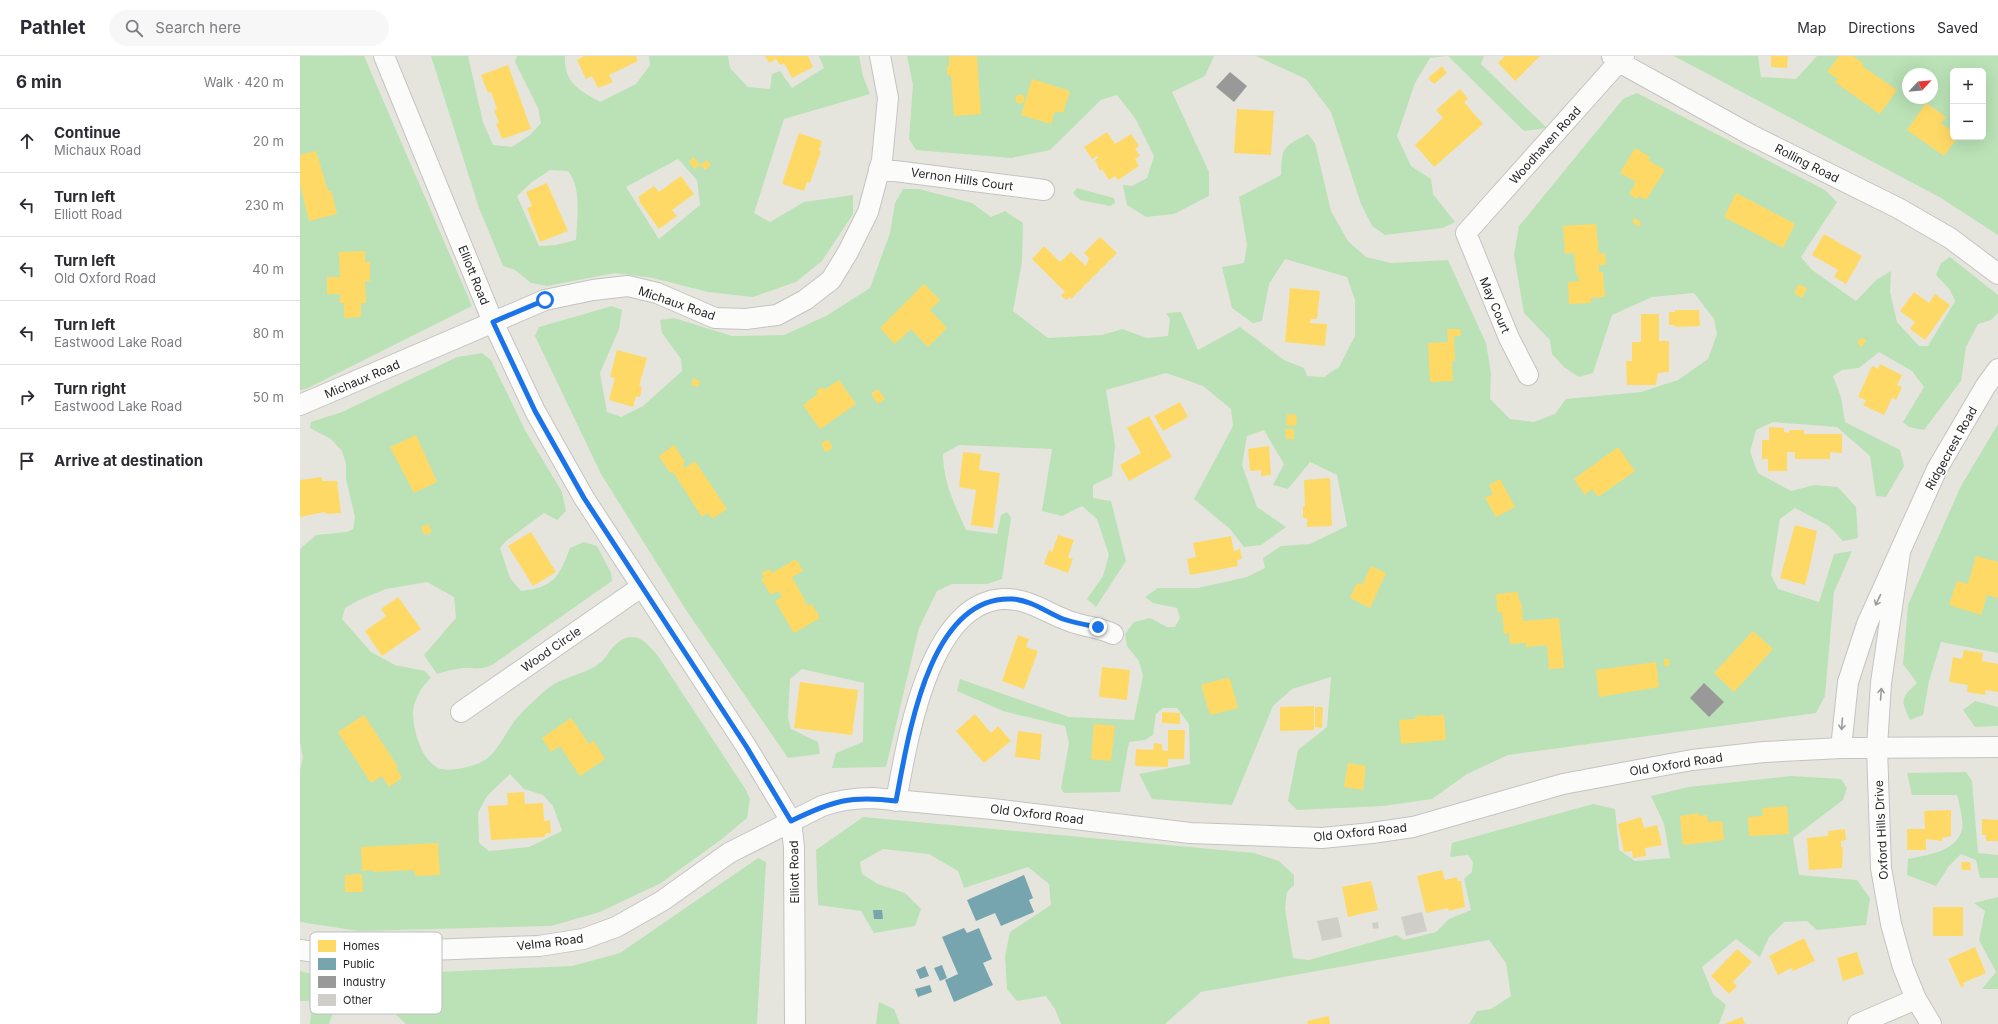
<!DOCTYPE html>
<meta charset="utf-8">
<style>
body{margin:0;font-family:Inter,sans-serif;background:#f7f7f7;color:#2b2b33}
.controls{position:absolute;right:12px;top:12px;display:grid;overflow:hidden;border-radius:6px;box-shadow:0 4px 16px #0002}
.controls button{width:36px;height:36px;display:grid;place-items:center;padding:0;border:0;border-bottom:1px solid #e1e1e2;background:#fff;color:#2b2b33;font:20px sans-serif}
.compass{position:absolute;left:1602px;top:12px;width:36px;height:36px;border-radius:50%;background:#fff;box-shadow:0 4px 16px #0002;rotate:64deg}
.stop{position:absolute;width:12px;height:12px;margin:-9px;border:3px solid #1a73e8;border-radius:50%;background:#fff}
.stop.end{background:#1a73e8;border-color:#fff;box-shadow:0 1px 4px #0008}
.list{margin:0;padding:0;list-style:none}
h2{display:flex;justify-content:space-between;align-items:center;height:52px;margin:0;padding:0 16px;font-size:17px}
h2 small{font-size:13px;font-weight:400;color:#7c7c81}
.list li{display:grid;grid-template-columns:26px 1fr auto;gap:12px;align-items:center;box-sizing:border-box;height:64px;padding:0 16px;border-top:1px solid #e1e1e2}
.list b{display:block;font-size:15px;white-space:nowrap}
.list p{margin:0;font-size:13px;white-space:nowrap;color:#7c7c81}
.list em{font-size:13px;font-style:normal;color:#7c7c81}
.icon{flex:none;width:22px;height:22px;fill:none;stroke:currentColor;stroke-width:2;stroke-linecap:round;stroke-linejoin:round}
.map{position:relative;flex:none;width:1698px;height:968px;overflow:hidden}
header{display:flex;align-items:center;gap:24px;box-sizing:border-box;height:56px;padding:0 20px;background:#fff;border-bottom:1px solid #e1e1e2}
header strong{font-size:19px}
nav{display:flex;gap:22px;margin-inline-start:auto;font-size:14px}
.search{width:280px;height:36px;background:#f7f7f7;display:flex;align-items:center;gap:10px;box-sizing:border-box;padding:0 14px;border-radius:22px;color:#7c7c81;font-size:15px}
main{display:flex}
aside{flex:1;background:#fff}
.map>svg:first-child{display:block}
.green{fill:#bae2b6;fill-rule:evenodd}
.homes{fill:#ffd966}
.public{fill:#76a5af}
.industry{fill:#999}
.building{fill:#cfcec8}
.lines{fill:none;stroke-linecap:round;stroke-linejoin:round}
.street-casing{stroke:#c4c3c2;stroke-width:22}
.street{stroke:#fbfbfa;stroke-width:20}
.oneway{stroke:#9c9c9b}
.route{stroke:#1a73e8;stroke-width:5}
.labels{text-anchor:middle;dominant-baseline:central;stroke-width:4;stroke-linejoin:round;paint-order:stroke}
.street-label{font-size:12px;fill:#272727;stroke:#fff}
.key{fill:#fff;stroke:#bebebe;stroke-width:1}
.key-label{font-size:11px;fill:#272727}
</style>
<header>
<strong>Pathlet</strong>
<div class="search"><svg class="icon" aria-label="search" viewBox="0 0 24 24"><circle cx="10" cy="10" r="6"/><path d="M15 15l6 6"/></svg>Search here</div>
<nav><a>Map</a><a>Directions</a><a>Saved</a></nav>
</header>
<main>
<aside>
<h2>6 min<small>Walk · 420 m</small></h2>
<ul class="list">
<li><svg class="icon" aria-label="ahead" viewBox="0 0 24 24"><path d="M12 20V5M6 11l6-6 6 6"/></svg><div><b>Continue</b><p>Michaux Road</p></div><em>20 m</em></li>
<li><svg class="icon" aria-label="left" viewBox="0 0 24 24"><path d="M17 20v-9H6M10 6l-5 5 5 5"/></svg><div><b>Turn left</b><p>Elliott Road</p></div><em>230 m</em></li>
<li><svg class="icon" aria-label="left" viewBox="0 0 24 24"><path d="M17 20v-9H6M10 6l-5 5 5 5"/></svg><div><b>Turn left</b><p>Old Oxford Road</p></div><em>40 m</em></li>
<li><svg class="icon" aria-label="left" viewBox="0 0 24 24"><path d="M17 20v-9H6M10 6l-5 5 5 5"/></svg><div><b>Turn left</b><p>Eastwood Lake Road</p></div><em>80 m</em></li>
<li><svg class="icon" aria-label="right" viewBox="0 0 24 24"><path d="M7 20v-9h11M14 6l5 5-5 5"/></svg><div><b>Turn right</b><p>Eastwood Lake Road</p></div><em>50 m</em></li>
<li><svg class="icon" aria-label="arrive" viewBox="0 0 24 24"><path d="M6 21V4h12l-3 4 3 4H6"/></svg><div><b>Arrive at destination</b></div></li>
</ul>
</aside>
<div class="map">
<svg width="1698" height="968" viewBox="0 0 1698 968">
<rect width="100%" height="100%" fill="#e6e5dd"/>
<path class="green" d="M0,0H64L172,250L6,333L0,334Z
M131,0H168L183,66L193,89L212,91L230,79L241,67L238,52L215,6L217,0H265C264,27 279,34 300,46L336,28L350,9L349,0H428L430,12L448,31L470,33L472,18L480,15L492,32L524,12L519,0H559L563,20L570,38L484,63L454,157L470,166L504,146L553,139V158L522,205L496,226L453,241L408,236L353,222L315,217L247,230L231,227L215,214L203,210L179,152ZM378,103L397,124L400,149L359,183L326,131ZM250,114L268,115C282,132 277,163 276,184L256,189L239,190L217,140L232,126Z
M607,0H914L905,20L872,36L909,116V140L874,158L846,161L827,149L823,129L832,130L847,122L854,100L835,62L817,39L801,44L750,94L711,102L616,94L609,83L613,29Z
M956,0H1147L1130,2L1115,27L1097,80L1111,110L1131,123L1133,138L1155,166L1143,172L1085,179L1072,170L1061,148L1031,56L1006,23Z
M1148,0H1184L1181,8L1247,72L1224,75Z
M1374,0H1458L1461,21L1496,23L1517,0H1698V179L1641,142ZM1653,15H1683V81H1653ZM1608,18H1632V42H1608Z
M1337,37L1525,134L1537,146L1501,201L1512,214L1556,245L1576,224L1591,215L1590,236L1597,266L1619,290H1628L1655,245L1650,234L1636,219L1641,207L1650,201L1698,239V257L1691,264L1678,268L1666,291L1661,325L1624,374L1609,371L1603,366L1624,331L1612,315L1579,296L1559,312L1542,314L1533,320L1541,341L1545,366L1600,394L1604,410L1586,441L1576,440L1570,400L1537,371L1473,366L1456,374L1450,396L1458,417L1491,435L1515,429L1538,431L1556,451L1558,482L1543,485L1529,470L1495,452L1480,463L1471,519L1478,533L1519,546L1534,498L1552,495L1534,536L1525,640L1516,657L1208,699L1167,718L1132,743L1083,750L997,754L988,745L998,694L1027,671L1031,621L992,633L973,650L932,749L852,743L839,718L890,708L889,668L877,652H863L856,658L853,679L845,684L829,686L820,736L764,737L761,732L769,687L765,670L703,655L657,635L660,623L769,661L834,664L843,620L839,605L827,590L825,578L834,566L850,562L867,571H875L880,562L877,552L853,547L845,541L858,532H898L947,521L965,512L963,502L981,490L1010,488L1047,470L1037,419L1010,406L988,433L973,429L984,408L964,374L947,380L942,409L957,451L986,471L961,489L944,491L930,473L894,443L933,370L931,353L903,330L866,317L806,334L815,389L812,420L793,429V442L811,445L826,505L796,551L787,543L803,520L809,499L797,463L782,450L762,460L742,455L752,393L659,389L643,398C643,425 655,450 666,474L697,478L701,459L707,456L711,462L702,523L687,528H652L637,535L619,572L586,711L532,712L536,697L563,686L564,627L502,613L490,623L488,662L491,673L518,686L520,698L488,702L386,554L301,418L235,280L239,271L312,250L322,254L319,273L300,317L307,356L321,361L343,350L382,315L381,303L362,277L360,264L374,262L432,280L484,279L526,260L570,232L590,177L595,147L603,133H619L672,147L691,161L705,155L723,167L722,206L713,255L748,282L802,279L822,273L847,282L868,280L870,263L866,257L881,256L898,294L940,271L984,304L1004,312L1007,320L1024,321L1039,311L1055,280V244L1047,221L985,203L969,228L962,265L953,267L932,252L922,211L944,207L947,189L939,141L981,119C982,90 983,91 1008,78L1015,87L1031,155L1048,185L1066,201L1091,207L1148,204L1186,287L1191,317L1190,343L1210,363L1234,366L1255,358L1266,343L1341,336L1378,324L1408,303L1417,278L1414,263L1394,237L1352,241L1312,259L1293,317L1279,321L1264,311L1252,298L1250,284L1224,257L1214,199L1219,170L1323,43Z
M777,132L814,142L815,147L810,150L780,144L773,137Z
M182,297L191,304L226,376L262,436L266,455L257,464L244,457L206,485L200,492L210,522L221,535C253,532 260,520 270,492L284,486L297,490L311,517L312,525L192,609C182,614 174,612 163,612C154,613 146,615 137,618L124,599L156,562L154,541L127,526L86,533L59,544L45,552L42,563L71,596L95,609L125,615L131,622C122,630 114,643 113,656C113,674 121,703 138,712C149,717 176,710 185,704C197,697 207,674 216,663C225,653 241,637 251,630C266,620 289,617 301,606C306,602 309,595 314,590C333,572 345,584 358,600L446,734L450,743L447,762L422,783L361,827L300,856L251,870L59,875L0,866V715L3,702L0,686V493L16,479L47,476L53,473L55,461L46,423V408L42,395L31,383L10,372L11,366L42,356L157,301ZM210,718L224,733L243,739L253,750L262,775L229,791L189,795L179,787L178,757L187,740Z
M1698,368V597L1641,586L1629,625L1623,659L1610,664C1600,643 1601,642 1617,627L1603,608L1608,549L1661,430Z
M1675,645L1698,651V670L1675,671L1663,654Z
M1666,716L1672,725L1678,797L1698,799V822H1680L1676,804L1661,798L1649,810L1636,830L1607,819L1608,803C1626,799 1657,796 1662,773C1664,766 1659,747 1657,739H1612L1607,717Z
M1491,720L1541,723L1547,732L1543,744L1493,782L1499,819L1557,824L1570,842L1566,869L1517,874L1507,865L1484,866L1469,881L1460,901L1436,883L1402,911L1413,938L1426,949L1419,968H1169L1177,955L1191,953L1211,940L1206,907L1189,884L901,936L865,968H761L755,953L746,940L717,945L707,933L705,900L710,876L751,849L749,828L728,811L664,832L658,815L629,798L583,793L560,806L562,818L578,828L605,837L621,853L615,870L574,877L561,855L518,849L516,794L563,761L954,797L979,805L994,819V829L987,836L985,853L993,902L1009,904L1097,879L1104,884L1136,876L1149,863L1171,854L1164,823L1172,816L1173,806L1168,799L1150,801L1152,787L1293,748L1315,753L1319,794L1335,805L1370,802L1364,768L1351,740L1388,731Z
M458,802L466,806L457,968H106L81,945L78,931L65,926H39L31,933L32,959L29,968H10L11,958L9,945H0V915L24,921L272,910L320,897Z
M1698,841V933H1682L1696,916L1679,884L1685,855L1674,847Z
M579,946L594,953L600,968H576Z"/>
<path class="homes" d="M284,0H336L338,5L309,19L313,26L298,32L292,20L286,23L277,4Z
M465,0H508L513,11L492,22L484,7L480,9L476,3L469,7Z
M649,0H677L681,58L654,60L651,19H647V11L649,10Z
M1205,0H1240L1215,25L1198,7Z
M1471,0H1488L1487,12L1471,11Z
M1539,0H1553L1564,8L1562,10L1597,34L1580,58L1535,26L1538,23L1527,16Z
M208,9L231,73L202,83L196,68L199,67L194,54L197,53L191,36L188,37L181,19Z
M1142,10L1147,17L1134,28L1128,22Z
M732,23L770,35L763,57L755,55L751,68L721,59Z
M1160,33L1168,43L1164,46L1183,68L1134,111L1115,89L1143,62L1136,54Z
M715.5 43a4.5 4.5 0 1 1 9 0a4.5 4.5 0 1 1-9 0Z
M1626,47L1646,61L1641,67L1653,76V81H1658L1644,100L1607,74Z
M937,53L974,55L971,99L934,97Z
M807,76L815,88L831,78L839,90L835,93L840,100L835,103L839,110L818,124L815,120L809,124L802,113L800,115L795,104L798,102L797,100L792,103L784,91Z
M499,77L522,85L519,94L521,95L510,127L507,126L504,135L482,128Z
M1335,92L1350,101L1348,104L1365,114L1346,144L1339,140L1337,143L1329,138L1336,126L1320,117Z
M16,95L28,135L31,134L37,158L9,165L0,128V99Z
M394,101L400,109L394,113L389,105Z
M407,104L411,109L405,114L400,109Z
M381,120L394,138L372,154L377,160L359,173L339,145L340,144L338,141L354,130L359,136Z
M247,127L268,175L240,186L227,152L232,150L226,136Z
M1436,137L1495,168L1483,192L1424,161Z
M1335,162L1341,167L1339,171L1332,166Z
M1296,168L1299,198L1305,197L1306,209H1299V216H1303L1305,241L1291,242V247L1269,248L1268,226L1279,225L1278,219H1276L1274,197L1265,198L1263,170Z
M1524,178L1562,200L1546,228L1534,221L1538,214L1512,199Z
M800,181L817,197L771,243L769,241L766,244L761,239L765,236L732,203L744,190L760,206L771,196L786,210L789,202L784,197Z
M65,195V206H70V225H65L66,247H61V261L44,262V247H40V238H27V221H40L39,196Z
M624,228L640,244L630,254L647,272L628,291L611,273L595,288L580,272Z
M1499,228L1507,232L1502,242L1494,237Z
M990,232L1020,235L1017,263H1011L1010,267L1027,268L1025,290L985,286Z
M1614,236L1629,247L1635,238L1650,249L1625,284L1610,273L1615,266L1600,255Z
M1375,254H1399L1400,270L1375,271V269H1369V256H1375Z
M1341,258H1359V285H1369V316L1358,317L1356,329H1327L1326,305H1332V286H1341Z
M1147,273H1160L1161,280H1154L1155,305H1152L1153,325L1130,326L1128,287L1148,286Z
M1562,281L1566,285L1562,291L1557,287Z
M317,294L347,302L339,330L342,331L340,341L336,340L333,351L309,344L315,322L310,321Z
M1580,308L1602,319L1597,329L1602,331L1596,344L1592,342L1584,359L1563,349L1566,344L1558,341L1572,310L1578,313Z
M393,322L400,325L398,331L391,329Z
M539,324L556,348L520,373L503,349L518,338L516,335L522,331L524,334Z
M578,333L585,343L578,348L571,337Z
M880,346L888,361L863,375L854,360Z
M987,358L997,359L996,370L986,369Z
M849,360L872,401L829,425L820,409L841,397L827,372Z
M1469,371L1484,372V376L1489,377V374H1504V378H1542V397L1530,396V403H1495V396H1487V415H1468V403H1462V384H1469Z
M985,373H994V383H986Z
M116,379L137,426L114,437L90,391Z
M528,384L533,392L525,396L521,387Z
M374,389L385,406L382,408L385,412L395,405L427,453L412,463L408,457L402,461L375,419L372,415L370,417L359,400Z
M969,390L971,419L961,420V414L950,415L948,393Z
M1318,391L1335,415L1298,441L1292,433L1285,439L1274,423Z
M663,396L681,398L679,414L700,417L693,472L671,469L676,434L659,431Z
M22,421V425H37L41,457L26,458L25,456L0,461V424Z
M1030,422L1032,470L1007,471V462H1003V450H1005L1004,424Z
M1200,423L1215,451L1196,461L1185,442L1193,438L1189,429Z
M128,468L132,476L124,479L121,471Z
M1495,469L1517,475L1511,505L1505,529L1480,522Z
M231,476L256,516L233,530L208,490Z
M758,479L774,484L768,501L773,503L768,517L744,508L749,494L752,496Z
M931,480L934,495L940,493L942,503L937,504L938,510L890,519L887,503L896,501L893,487Z
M1676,500L1698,506V542L1687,539L1681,559L1649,549L1657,525L1668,528Z
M496,503L503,515L492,521L508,550L512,548L520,562L494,577L475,545L482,541L478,535L471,539L461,523L464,521L462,517L469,513L472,517Z
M1071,510L1086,517L1070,552L1050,542L1057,527L1062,529Z
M1218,536L1219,545H1221L1223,565L1259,562L1264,612L1249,613L1247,589L1226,591V587L1210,588L1209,577L1204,578L1202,556L1198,557L1196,538Z
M98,541L121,573L82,600L65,575L86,560L81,553Z
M1453,575L1473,593L1434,636L1414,617Z
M718,579L729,583L726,591L738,595L724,633L702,625Z
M1664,594L1683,597L1682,605L1698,608V636L1686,634L1685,639L1667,636L1668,629L1649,626L1653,601L1662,603Z
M1364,603H1369V610H1364Z
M1356,606L1359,631L1299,641L1296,614Z
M802,611L830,614L827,644L799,641Z
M927,622L930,623L938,652L910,659L901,629Z
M500,626L558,634L552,679L494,672Z
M1014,650V674L980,675V651Z
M1015,651H1023L1022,672L1015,671Z
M862,656L880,657V668L862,667Z
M675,658L691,677L698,670L711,685L684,707L656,675Z
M64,659L98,711L96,712L102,722L89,731L82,720L71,727L38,676Z
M1126,659V660L1144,659L1146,684L1101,688L1099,664L1116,663L1115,660Z
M271,662L289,688L294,685L305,703L280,720L260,690L251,696L242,682Z
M794,668L815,670L811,705L791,703Z
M868,674H885L884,703H868V711L835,710L836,693L853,694L854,687L862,688V694L868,695Z
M718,675L742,678L740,704L715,701Z
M1048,707L1066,710L1063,734L1044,731Z
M224,736L225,748L243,747L244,765L250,764L251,777L245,778V781L191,784L188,750L208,749L207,737Z
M1487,750L1489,778L1449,780L1448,761L1463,760L1462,752Z
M1651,754V780L1642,782V785L1626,783V794H1607V773H1625L1624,755Z
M1399,757V760L1407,759L1408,766L1422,765L1424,784L1383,789L1380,760Z
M1341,761L1344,772L1357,769L1362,789L1345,792L1346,800L1333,802L1332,795L1324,796L1318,768Z
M1682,763L1698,764V785H1686V779H1682Z
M1545,773L1546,784L1541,785V791H1543L1542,812L1509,814L1507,782L1528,780V775Z
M138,787L140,819L115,820L114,814L73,816V814L62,815L61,791Z
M1661,806H1670L1671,814H1662Z
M1142,814L1145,824L1157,821L1158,825H1161L1165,851L1149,855L1148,852L1126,857L1117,820Z
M62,818L63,836H45V819Z
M1071,825L1078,854L1048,861L1042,831Z
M1633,851H1663V880H1633Z
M1504,882L1515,905L1493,915L1491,912L1478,919L1469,900Z
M1675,891L1686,917L1663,927L1664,930L1661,931L1648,903Z
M1437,893L1452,906L1433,926L1437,930L1429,938L1411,920Z
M1557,896L1564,918L1543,925L1537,902Z
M1029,960L1030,968H1008L1007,965Z
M1442,961L1445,968H1424Z"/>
<path class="public" d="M724,819L733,842L729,844L734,856L701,870L695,857L676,865L667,844Z
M573,854H582L583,863H574Z
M664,872L667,877L679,872L692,903L683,907L693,929L654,946L645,924L658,918L642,881Z
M642,909L647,922L640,925L634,912Z
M625,910L629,920L620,923L616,914Z
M630,929L632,936L618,941L615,933Z"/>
<path class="industry" d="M930,16L947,30L934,46L916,31Z
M1404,627L1424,646L1409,661L1390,642Z"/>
<path class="building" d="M1122,856L1127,875L1106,880L1101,861Z
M1038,861L1042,881L1022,885L1017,865Z
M1078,866L1079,872L1073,873L1072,867Z"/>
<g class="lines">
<defs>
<path id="street" d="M84,0L193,266L235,355L284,442L446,690L491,765L494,791L495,968
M1312,0L1319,6L1451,79L1598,152L1650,182L1698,218
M579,113L744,134
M1228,319L1209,282L1166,177L1324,0
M0,349L245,244L293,234L328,230L357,237L415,262L446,263L477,259L505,244L531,224L548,196L568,156L582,104L588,42L580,0
M1600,496L1581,627L1577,691L1581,812L1591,868L1603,911L1616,943L1631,968
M161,656L341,531
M1541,692L1548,626L1567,568L1637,413L1685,331L1698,313
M596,745C607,687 628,547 703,543C731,542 750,560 775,567C788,571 800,572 813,578
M0,894L15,896H72L239,890L283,883L316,871L362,845L429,797L522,750C539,744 555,742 573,742L693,753L890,777L1022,782L1072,777L1113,771L1263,728L1392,704L1464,696L1541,692L1698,691
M1558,968L1616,943"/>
</defs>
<use href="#street" class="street-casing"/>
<use href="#street" class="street"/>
</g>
<defs><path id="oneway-shaft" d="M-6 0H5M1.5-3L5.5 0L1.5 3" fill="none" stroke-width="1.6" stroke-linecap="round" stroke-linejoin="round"/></defs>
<g class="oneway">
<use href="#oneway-shaft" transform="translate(1578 544) rotate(115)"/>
<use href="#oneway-shaft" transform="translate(1581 638) rotate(-86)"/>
<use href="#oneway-shaft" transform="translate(1542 668) rotate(94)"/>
</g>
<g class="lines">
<path class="route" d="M245,244L193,266L235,355L284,442L446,690L491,765C532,745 551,739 596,745C608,683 628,539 712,543C731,544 746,556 763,563C775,567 786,569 798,571"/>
</g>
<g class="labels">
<g class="street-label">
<text transform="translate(1245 89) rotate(-48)">Woodhaven Road</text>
<text transform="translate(1507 107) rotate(27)">Rolling Road</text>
<text transform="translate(662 123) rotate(8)">Vernon Hills Court</text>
<text transform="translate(174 219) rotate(68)">Elliott Road</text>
<text transform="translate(377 247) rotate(19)">Michaux Road</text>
<text transform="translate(1195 249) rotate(67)">May Court</text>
<text transform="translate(62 323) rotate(-23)">Michaux Road</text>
<text transform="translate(1651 392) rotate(-61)">Ridgecrest Road</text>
<text transform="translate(251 593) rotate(-35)">Wood Circle</text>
<text transform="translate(1376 708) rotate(-9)">Old Oxford Road</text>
<text transform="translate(737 758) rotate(7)">Old Oxford Road</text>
<text transform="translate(1581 774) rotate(-93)">Oxford Hills Drive</text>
<text transform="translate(1060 776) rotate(-6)">Old Oxford Road</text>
<text transform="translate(494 816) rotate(-91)">Elliott Road</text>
<text transform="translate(250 886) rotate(-7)">Velma Road</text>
</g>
</g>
<rect x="10" y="876" width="132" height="82" rx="6" class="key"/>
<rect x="18" y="884" width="18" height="12" fill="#ffd966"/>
<rect x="18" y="902" width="18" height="12" fill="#76a5af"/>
<rect x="18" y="920" width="18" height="12" fill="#999"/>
<rect x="18" y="938" width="18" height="12" fill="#cfcec8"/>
<g class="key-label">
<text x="43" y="894">Homes</text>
<text x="43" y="912">Public</text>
<text x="43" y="930">Industry</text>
<text x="43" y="948">Other</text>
</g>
</svg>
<div class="controls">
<button>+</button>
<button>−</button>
</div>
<svg class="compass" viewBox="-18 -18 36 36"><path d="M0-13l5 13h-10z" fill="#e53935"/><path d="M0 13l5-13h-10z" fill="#7c7c81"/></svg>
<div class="stop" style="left:245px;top:244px"></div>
<div class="stop end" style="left:798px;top:571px"></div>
</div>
</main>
